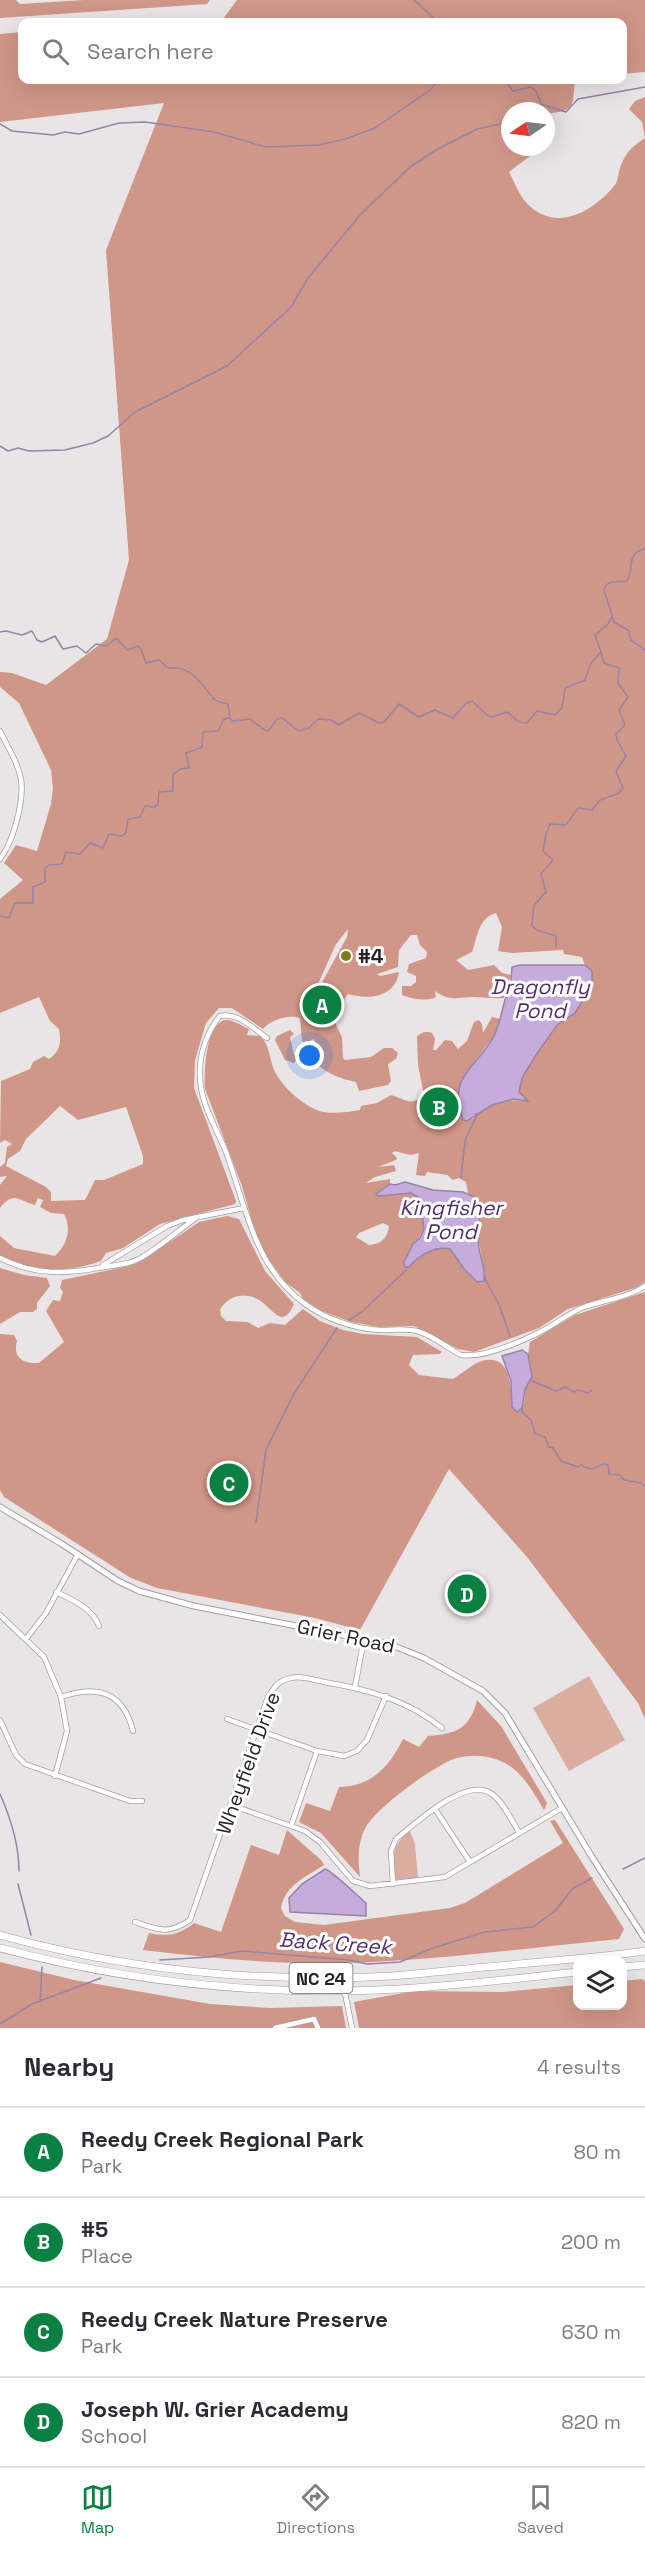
<!DOCTYPE html>
<style>
body{margin:0;font-family:"Space Grotesk",sans-serif;background:#f7f7f7;color:#2b2b33}
.controls{position:absolute;right:18px;bottom:18px;display:grid;overflow:hidden;border-radius:12px;box-shadow:0 6px 24px #0002}
.controls button{width:54px;height:54px;display:grid;place-items:center;padding:0;border:0;border-bottom:2px solid #e1e1e2;background:#fff;color:#2b2b33;font:30px sans-serif}
.compass{position:absolute;left:501px;top:102px;width:54px;height:54px;border-radius:50%;background:#fff;box-shadow:0 6px 24px #0002;rotate:257deg}
.you{position:absolute;left:310px;top:1056px;width:21px;height:21px;margin:-15px;border:4px solid #fff;border-radius:50%;background:#1a73e8;box-shadow:0 0 0 9px #1a73e833}
.badge{display:grid;place-items:center;width:39px;height:39px;border-radius:50%;background:#0b8043;color:#fff;font-size:20px;font-weight:700}
.pin{position:absolute;translate:-50% -50%;border:3px solid #fff;box-shadow:0 2px 6px #0006}
.list{margin:0;padding:0;list-style:none}
h2{display:flex;justify-content:space-between;align-items:center;height:78px;margin:0;padding:0 24px;font-size:26px}
h2 small{font-size:20px;font-weight:400;color:#7c7c81}
.list li{display:grid;grid-template-columns:39px 1fr auto;gap:18px;align-items:center;box-sizing:border-box;height:90px;padding:0 24px;border-top:2px solid #e1e1e2}
.list b{display:block;font-size:22px;white-space:nowrap}
.list p{margin:0;font-size:20px;white-space:nowrap;color:#7c7c81}
.list em{font-size:20px;font-style:normal;color:#7c7c81}
.icon{flex:none;width:33px;height:33px;fill:none;stroke:currentColor;stroke-width:2;stroke-linecap:round;stroke-linejoin:round}
.map{position:relative;flex:none;width:645px;height:2028px;overflow:hidden}
.search{position:absolute;background:#fff;box-shadow:0 6px 24px #0002;left:18px;right:18px;top:18px;height:66px;display:flex;align-items:center;gap:15px;box-sizing:border-box;padding:0 21px;border-radius:12px;color:#7c7c81;font-size:22px}
.sheet{height:438px;background:#fff}
nav{display:flex;justify-content:space-around;align-items:center;box-sizing:border-box;height:84px;border-top:2px solid #e1e1e2;background:#fff;font-size:16px;color:#7c7c81}
nav a{display:grid;justify-items:center;gap:3px}
nav .on{color:#0b8043}
.map>svg:first-child{display:block}
.green{fill:#dbaca0}
.forest{fill:#d09687;fill-rule:evenodd}
.water{fill:#c6acdc;stroke:#9683a5;stroke-width:1.5}
.lines{fill:none;stroke-linecap:round;stroke-linejoin:round}
.stream{stroke:#9683a5;stroke-width:1.5}
.minor-casing{stroke:#a29ea0;stroke-width:6}
.tertiary-casing{stroke:#a29ea0;stroke-width:7}
.primary-casing{stroke:#a29ea0;stroke-width:8}
.minor{stroke:#fff;stroke-width:4.5}
.tertiary{stroke:#fff;stroke-width:5}
.primary{stroke:#fff;stroke-width:7}
.poi-dot{fill:#85761a;stroke:#fff;stroke-width:2}
.labels{text-anchor:middle;dominant-baseline:central;stroke-width:6;stroke-linejoin:round;paint-order:stroke}
.shield{fill:#fff;stroke:#676666;stroke-width:1.5}
.shield-label{font-size:18px;font-weight:bold;fill:#262425}
.poi-label{font-size:20px;font-weight:bold;fill:#262425;stroke:#fff;text-anchor:start}
.street-label{font-size:20px;fill:#262425;stroke:#fff}
.water-label{font-size:21px;font-style:italic;fill:#53316d;stroke:#fff}
</style>
<div class="map">
<svg width="645" height="2028" viewBox="0 0 645 2028">
<rect width="100%" height="100%" fill="#e9e5e7"/>
<path class="green" d="M589,1676L625,1740L569,1771L533,1708Z
M410,1831L415,1844L418,1878L396,1880C391,1857 391,1847 410,1831Z"/>
<path class="forest" d="M0,0H16L20,4L84,0H210L207,4L0,18Z
M237,0H645V72L623,74L622,22H173L223,19Z
M22,32V80H575C572,108 576,110 546,114V111H510V147H542L509,172C514,181 518,192 524,200C552,234 591,214 614,186C619,181 618,172 621,165C626,152 634,145 645,138L642,122L629,109L635,101L645,97V1282L635,1288L568,1309L539,1328L474,1352L458,1349L414,1326L378,1327L351,1322L322,1311L303,1299L300,1293L285,1282L267,1257L255,1232L242,1186L205,1089C204,1074 205,1030 222,1021C229,1017 242,1026 249,1029L247,1035L260,1036C270,1045 269,1058 274,1070C282,1087 304,1107 323,1112C335,1114 348,1112 360,1110L361,1106L377,1103L391,1095C404,1099 412,1107 424,1095L418,1065L417,1037C421,1032 426,1031 432,1033L435,1039L433,1050H436L445,1040L452,1041L458,1049L467,1041L474,1022L479,1020L482,1024L483,1033L492,1017L500,1019L494,1036L461,1080V1113L473,1119C488,1103 507,1098 527,1101L519,1092L522,1078L536,1054L557,1025L575,1013L586,995L592,971L585,965L582,957L564,954L563,950L512,953L498,951L502,927L496,913C478,918 478,936 472,952L456,960L468,970L494,965L502,973L511,975L504,998C494,999 484,997 473,997C457,997 450,1002 435,991L436,997C426,1002 412,999 402,995V986H411L416,982V976L407,972L409,964L426,958L427,952L420,945L417,935H411L399,950L398,967L377,974L380,976L399,972C395,998 368,1000 348,994L337,1009L335,1016L336,1025L342,1037L343,1058L345,1060L371,1057L384,1048H392L398,1053L396,1059L388,1064L391,1081L388,1085L359,1091L356,1082C339,1079 317,1070 309,1053L317,1048L314,1039L305,1043L302,1041L300,1018C289,1014 270,1020 263,1029L232,1008H219L206,1023L195,1060L194,1088L236,1201L235,1204L160,1224L123,1248L106,1253L101,1261C67,1273 32,1273 0,1255V1236L14,1248L55,1256C67,1245 72,1229 64,1214L51,1213L40,1207L43,1200L38,1198L35,1205C17,1200 14,1191 0,1208V1185L7,1176L0,1177V1167L5,1163L7,1147L12,1144L5,1140L0,1143L1,1081L30,1069L33,1062L44,1056L49,1059C61,1051 61,1042 59,1029L50,1021L39,997L0,1013V899L23,880L4,863L16,845L37,851L51,804L53,788L51,770L19,703L0,687V672L12,673L46,685L107,639L129,560L106,250L164,103L0,122V34ZM348,929L347,937L320,986L318,1002L313,1006L314,987L318,984L336,944ZM60,1106L78,1120L126,1107L143,1156V1164L104,1180H95L85,1200L51,1201V1192L46,1187L6,1166L8,1159L20,1151L26,1139ZM395,1151L410,1155L419,1153L416,1175L425,1176L427,1172L447,1175L453,1180L459,1178L466,1182L468,1193L479,1203V1241L485,1277L477,1282L469,1275L450,1248C435,1246 418,1255 409,1267L404,1262L424,1229L420,1198L411,1193L378,1196L382,1189L390,1184V1179L366,1183L375,1177L396,1171L394,1165L378,1167L396,1160L397,1158L392,1153ZM383,1223L389,1226C388,1238 381,1244 369,1245L356,1237L359,1233Z
M290,1030L294,1034L290,1037L294,1055L298,1057L294,1063L285,1060L275,1040L277,1036Z
M227,1216L239,1219L265,1271L294,1304C283,1329 275,1312 262,1302C248,1291 228,1294 220,1310L221,1316L226,1321L248,1322L258,1328L270,1323L285,1325L303,1309L320,1321L343,1330L363,1334L417,1337L442,1352L440,1354L413,1355L409,1365L419,1375L453,1379C462,1374 473,1363 482,1361C510,1353 512,1386 511,1404H524L525,1389L532,1377L528,1354L530,1342L575,1315L645,1292V1719L638,1703L527,1557L449,1469L360,1630L315,1618L157,1588L131,1578L4,1497L0,1490V1334L14,1335L17,1341C12,1358 24,1364 39,1363L64,1342L46,1311L53,1300L60,1301L63,1292L60,1288L62,1280L129,1266L143,1260L199,1222Z
M0,1268L24,1275L47,1278L50,1286L37,1303V1309L33,1312H20L0,1324Z
M477,1700L501,1726L547,1803L544,1810C533,1792 523,1772 503,1762C489,1755 472,1754 457,1758C437,1763 376,1808 366,1827C357,1843 358,1860 360,1877L321,1833L299,1822L306,1803L330,1811L339,1787C372,1786 389,1767 403,1739L419,1747L428,1736C456,1734 470,1729 477,1700Z
M555,1820L624,1929L619,1939C529,1948 438,1960 347,1963C278,1965 211,1958 143,1950L149,1933C167,1937 179,1935 194,1923L221,1932L251,1845L279,1855L287,1830L321,1860L324,1865C306,1877 285,1885 281,1908L285,1916L295,1922L324,1925L450,1908L465,1903L563,1843L550,1821Z
M0,1962L74,1980L210,2004L270,2008L342,2006L346,2028H0Z
M642,1979L645,1981V2028H359L354,2002L414,1991L503,1992L577,1985L578,2006H622L623,1981Z"/>
<path class="water" d="M520,965H585L592,971V983L586,995L575,1013L557,1025L536,1055L522,1078L519,1092L528,1101L514,1099L492,1105L467,1121L463,1120C446,1073 479,1068 495,1034C502,1017 504,998 511,981L512,967Z
M405,1182L433,1190L463,1192L477,1198C483,1213 477,1232 479,1248C481,1260 486,1270 484,1281L477,1282L464,1269L450,1249C435,1245 418,1256 409,1267H405L404,1262L413,1244L420,1238L424,1229L420,1198L411,1193L378,1196L376,1194L390,1184L395,1185Z
M522,1350L528,1354L532,1377L525,1389L522,1408L517,1412L512,1407L511,1381L502,1356Z
M325,1869C332,1871 358,1896 366,1903V1916L290,1912L289,1898L302,1884Z"/>
<g class="lines">
<path class="stream" d="M414,0L438,22
M505,80L513,91L531,87L536,91L541,104L566,112L578,99L645,87
M0,124L12,131L53,135L65,132L79,134L119,123L145,122L214,132L266,147L319,145L345,139L375,128L430,90L439,80
M0,446L8,451L18,448L29,451L65,450L93,443L108,436L135,412L227,366L291,307L308,278L360,215L410,167L436,150L477,129L510,122
M645,549C625,553 635,568 627,581C618,583 607,578 604,590L614,622L628,630L631,640L645,650
M0,632L6,631L22,635L32,631L37,640L42,642L55,636L63,649L77,646L86,653L96,644L107,646L116,638L127,650L138,646L141,649L146,663L159,660L168,668C192,665 201,684 214,699C218,703 223,702 228,704L230,719L233,721L250,719L266,731L269,730L277,719L282,718L299,731L309,728L318,719L331,720L339,725L359,713L379,723L384,722L399,704L419,717L435,710L453,718L466,703L472,701L488,716L493,717L507,712C515,717 517,724 527,723L537,711L555,715L562,708L565,688L585,680L591,663L601,652L595,635L608,624L612,616
M0,916L9,918L15,903H33V887L45,882V868L49,865L62,864L66,852L80,854L90,843L103,848L109,834L122,836L126,833L128,819L140,817L145,806L153,807L158,805L159,792L173,791V775L180,769L189,768L186,753L202,747L203,732L218,731L224,719L229,718
M556,947V936L537,930L532,926L534,905L546,892L541,874L553,860L543,851L546,834L550,824L566,825L578,808L592,810L600,800L619,793L623,788L616,771L626,756L617,740L616,734L625,725L619,710L628,697L618,683L619,668L604,663L601,652
M461,1178L465,1141L477,1114H475
M484,1277L500,1307L510,1336
M349,1320L363,1311L407,1269
M530,1380L556,1391L565,1387L574,1392L578,1390L588,1393L592,1390
M522,1408V1412L531,1420L535,1433L545,1437L549,1447L553,1448L561,1461L578,1467L581,1465C595,1473 593,1466 605,1464L608,1465L609,1474L620,1475L624,1480L641,1483L645,1486
M256,1522L266,1450L295,1392L337,1328
M0,1794C11,1819 19,1844 19,1871
M623,1869L645,1858
M18,1884L31,1935
M160,1960L209,1957L242,1951L349,1960L367,1964L400,1962L433,1948L485,1932L533,1927L556,1910L572,1889L592,1878
M40,2002L42,1967
M0,2024L32,2004L101,1978"/>
<defs>
<path id="minor" d="M0,731C19,769 28,777 17,820C13,834 9,847 0,859
M267,1038C254,1029 238,1012 220,1016C207,1031 199,1055 200,1075C200,1103 216,1127 226,1152C246,1206 254,1267 304,1303C325,1319 355,1329 381,1330C392,1330 405,1328 417,1331C430,1334 448,1348 461,1355C485,1358 518,1343 540,1332C555,1325 568,1313 584,1307C604,1300 627,1298 645,1286
M0,1258C35,1276 67,1274 104,1267C117,1265 132,1264 144,1256C162,1245 179,1230 196,1218
M103,1265L167,1226L183,1220L244,1208
M56,1592C73,1600 92,1608 99,1626
M0,1615L44,1657L61,1697L67,1731L55,1776
M26,1639L46,1613L78,1554
M355,1687L364,1638
M61,1697C97,1685 123,1691 133,1731
M227,1719L317,1751L344,1756L357,1751L367,1740L386,1696
M0,1720L16,1755L25,1764L130,1801H142
M231,1805L305,1831L320,1842L353,1881L370,1886L445,1877L562,1808
M435,1809L470,1862
M291,1826L317,1751
M393,1884L391,1851L396,1839C416,1823 467,1775 492,1794C504,1803 511,1820 519,1832
M135,1922C159,1930 168,1935 190,1920L268,1697C273,1689 277,1682 287,1679C299,1675 312,1679 324,1682C366,1689 408,1700 442,1728
M342,1978L352,2028
M275,2028L314,2019L318,2028"/>
<path id="tertiary" d="M0,1507L62,1544L118,1581L139,1591L194,1606L389,1644L424,1658L483,1691L505,1713L592,1857L645,1939"/>
<path id="primary" d="M0,1935C127,1970 260,1983 392,1976C431,1973 470,1968 509,1965C554,1960 600,1958 645,1951
M0,1948C105,1976 211,1990 319,1991C405,1992 492,1981 578,1972
M622,1967L645,1965"/>
</defs>
<use href="#minor" class="minor-casing"/>
<use href="#tertiary" class="tertiary-casing"/>
<use href="#primary" class="primary-casing"/>
<use href="#minor" class="minor"/>
<use href="#tertiary" class="tertiary"/>
<use href="#primary" class="primary"/>
</g>
<circle class="poi-dot" cx="346" cy="956" r="6"/>
<g class="labels">
<rect class="shield" x="289.5" y="1963" width="63" height="30" rx="4.5"/>
<g class="shield-label">
<text x="321" y="1978">NC 24</text>
</g>
<g class="poi-label">
<text x="358" y="956">#4</text>
</g>
<g class="street-label">
<text transform="translate(346 1636) rotate(12)">Grier Road</text>
<text transform="translate(248 1763) rotate(-70)">Wheyfield Drive</text>
</g>
<g class="water-label">
<text x="540" y="986">Dragonfly<tspan x="540" dy="24">Pond</tspan></text>
<text x="451" y="1207">Kingfisher<tspan x="451" dy="24">Pond</tspan></text>
<text transform="translate(335 1943) rotate(4)">Back Creek</text>
</g>
</g>
</svg>
<div class="controls">
<button><svg class="icon" aria-label="layers" viewBox="0 0 24 24"><path d="M12 4l9 5-9 5-9-5zM3 14l9 5 9-5"/></svg></button>
</div>
<svg class="compass" viewBox="-18 -18 36 36"><path d="M0-13l5 13h-10z" fill="#e53935"/><path d="M0 13l5-13h-10z" fill="#7c7c81"/></svg>
<div class="you"></div>
<div class="pin badge" style="left:322px;top:1005px">A</div>
<div class="pin badge" style="left:439px;top:1107px">B</div>
<div class="pin badge" style="left:229px;top:1483px">C</div>
<div class="pin badge" style="left:467px;top:1594px">D</div>
<div class="search"><svg class="icon" aria-label="search" viewBox="0 0 24 24"><circle cx="10" cy="10" r="6"/><path d="M15 15l6 6"/></svg>Search here</div>
</div>
<section class="sheet">
<h2>Nearby<small>4 results</small></h2>
<ul class="list">
<li><span class="badge">A</span><div><b>Reedy Creek Regional Park</b><p>Park</p></div><em>80 m</em></li>
<li><span class="badge">B</span><div><b>#5</b><p>Place</p></div><em>200 m</em></li>
<li><span class="badge">C</span><div><b>Reedy Creek Nature Preserve</b><p>Park</p></div><em>630 m</em></li>
<li><span class="badge">D</span><div><b>Joseph W. Grier Academy</b><p>School</p></div><em>820 m</em></li>
</ul>
</section>
<nav>
<a class="on"><svg class="icon" aria-label="map" viewBox="0 0 24 24"><path d="M3 6l6-2 6 2 6-2v14l-6 2-6-2-6 2zM9 4v14M15 6v14"/></svg>Map</a>
<a><svg class="icon" aria-label="directions" viewBox="0 0 24 24"><path d="M12 3l9 9-9 9-9-9zM9 14v-3h6M13 9l2 2-2 2"/></svg>Directions</a>
<a><svg class="icon" aria-label="saved" viewBox="0 0 24 24"><path d="M7 4h10v16l-5-4-5 4z"/></svg>Saved</a>
</nav>
